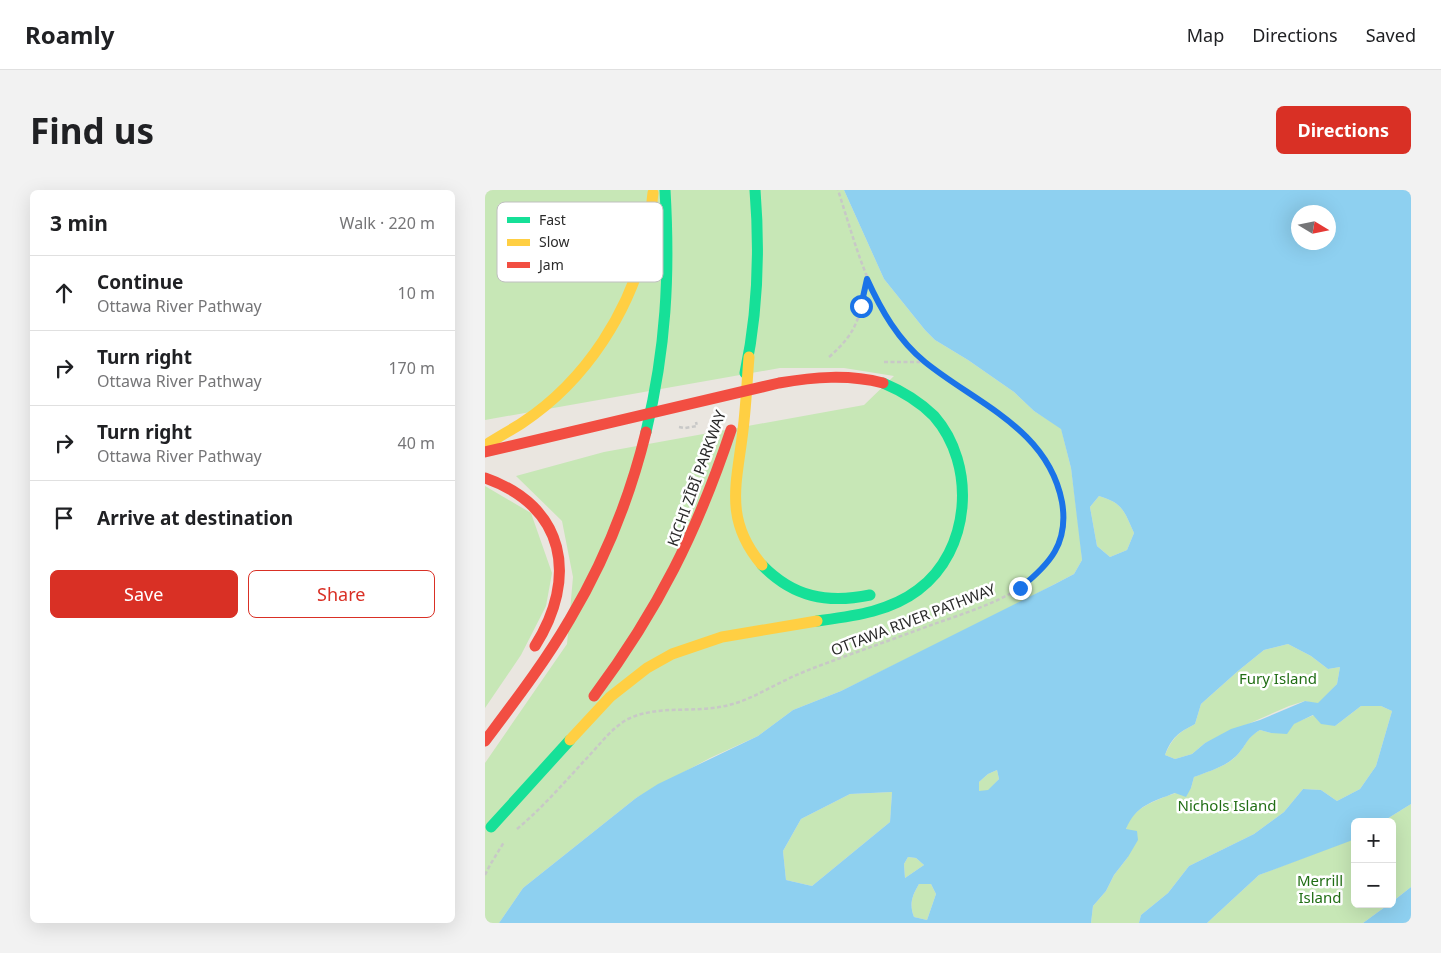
<!DOCTYPE html>
<meta charset="utf-8">
<style>
body{margin:0;font-family:"Noto Sans",sans-serif;background:#f2f2f2;color:#202124}
.controls{position:absolute;right:15px;bottom:15px;display:grid;overflow:hidden;border-radius:8px;box-shadow:0 5px 20px #0002}
.controls button{width:45px;height:45px;display:grid;place-items:center;padding:0;border:0;border-bottom:1px solid #e0e0e0;background:#fff;color:#202124;font:25px sans-serif}
.compass{position:absolute;left:806px;top:15px;width:45px;height:45px;border-radius:50%;background:#fff;box-shadow:0 5px 20px #0002;rotate:100deg}
.stop{position:absolute;width:15px;height:15px;margin:-11px;border:4px solid #1a73e8;border-radius:50%;background:#fff}
.stop.end{background:#1a73e8;border-color:#fff;box-shadow:0 1px 5px #0008}
.list{margin:0;padding:0;list-style:none}
h2{display:flex;justify-content:space-between;align-items:center;height:65px;margin:0;padding:0 20px;font-size:21px}
h2 small{font-size:16px;font-weight:400;color:#757577}
.list li{display:grid;grid-template-columns:32px 1fr auto;gap:15px;align-items:center;box-sizing:border-box;height:75px;padding:0 20px;border-top:1px solid #e0e0e0}
.list b{display:block;font-size:19px;white-space:nowrap}
.list p{margin:0;font-size:16px;white-space:nowrap;color:#757577}
.list em{font-size:16px;font-style:normal;color:#757577}
.actions{display:flex;gap:10px;padding:15px 20px}
.actions a{flex:1;padding:11px 0;border:1px solid #d93025;border-radius:8px;text-align:center;font-size:18px;color:#d93025}
.actions .main{background:#d93025;color:#fff}
.icon{flex:none;width:28px;height:28px;fill:none;stroke:currentColor;stroke-width:2;stroke-linecap:round;stroke-linejoin:round}
.map{position:relative;flex:none;width:926px;height:733px;overflow:hidden;border-radius:8px}
header{display:flex;align-items:center;gap:30px;box-sizing:border-box;height:70px;padding:0 25px;background:#fff;border-bottom:1px solid #e0e0e0}
header strong{font-size:24px}
nav{display:flex;gap:28px;margin-inline-start:auto;font-size:18px}
.intro{display:flex;align-items:center;justify-content:space-between;box-sizing:border-box;height:120px;padding:0 30px}
h1{margin:0;font-size:35px}
.button{padding:12px 22px;border-radius:8px;background:#d93025;color:#fff;font-size:18px;font-weight:700}
main{display:flex;gap:30px;padding:0 30px}
aside{flex:1;background:#fff;border-radius:8px;box-shadow:0 5px 20px #0002}
.map>svg:first-child{display:block}
.green{fill:#c7e7b6}
.water{fill:#8ed0f0;fill-rule:evenodd}
.lines{fill:none;stroke-linecap:round;stroke-linejoin:round}
.path{stroke:#c8c8c7;stroke-width:2.5;stroke-dasharray:4 2.5;stroke-linecap:butt}
.fast{stroke:#16e098;stroke-width:11}
.slow{stroke:#ffcf43;stroke-width:11}
.jam{stroke:#f24e42;stroke-width:11}
.route{stroke:#1a73e8;stroke-width:6}
.labels{text-anchor:middle;dominant-baseline:central;stroke-width:5;stroke-linejoin:round;paint-order:stroke}
.street-label{font-size:15px;fill:#2b2b2b;stroke:#fff}
.park-label{font-size:15px;fill:#216e15;stroke:#fff}
.key{fill:#fff;stroke:#bfbfbf;stroke-width:1}
.key-label{font-size:14px;fill:#2b2b2b}
</style>
<header>
<strong>Roamly</strong>
<nav><a>Map</a><a>Directions</a><a>Saved</a></nav>
</header>
<div class="intro"><h1>Find us</h1><a class="button">Directions</a></div>
<main>
<aside>
<h2>3 min<small>Walk · 220 m</small></h2>
<ul class="list">
<li><svg class="icon" aria-label="ahead" viewBox="0 0 24 24"><path d="M12 20V5M6 11l6-6 6 6"/></svg><div><b>Continue</b><p>Ottawa River Pathway</p></div><em>10 m</em></li>
<li><svg class="icon" aria-label="right" viewBox="0 0 24 24"><path d="M7 20v-9h11M14 6l5 5-5 5"/></svg><div><b>Turn right</b><p>Ottawa River Pathway</p></div><em>170 m</em></li>
<li><svg class="icon" aria-label="right" viewBox="0 0 24 24"><path d="M7 20v-9h11M14 6l5 5-5 5"/></svg><div><b>Turn right</b><p>Ottawa River Pathway</p></div><em>40 m</em></li>
<li><svg class="icon" aria-label="arrive" viewBox="0 0 24 24"><path d="M6 21V4h12l-3 4 3 4H6"/></svg><div><b>Arrive at destination</b></div></li>
</ul>
<div class="actions"><a class="main">Save</a><a>Share</a></div>
</aside>
<div class="map">
<svg width="926" height="733" viewBox="0 0 926 733">
<rect width="100%" height="100%" fill="#eae6e0"/>
<path class="green" d="M0,0H359L399,89L440,140L450,150L483,170L529,202L549,221L576,238L586,278L595,348L597,370L589,384L491,435L356,501L308,520L273,546L225,568L151,608L38,698L14,733H0V573L82,454L88,387L77,331L31,286L119,262L379,215L409,186L359,178H295L0,230Z
M0,296L46,323L67,383L61,416L36,465L0,518Z
M614,306C638,313 639,321 649,343L642,360L625,367L612,356L605,317Z
M803,454L826,466L843,479L855,477L852,494L833,514L820,511L804,516L720,553L707,564L690,569L680,565C688,547 693,543 710,534L716,514L753,481L779,460Z
M876,516H896L907,521L891,576L875,599L852,611L836,600L818,599L799,622L769,644L704,676L683,703L656,725L654,733H606L608,716L621,701L629,685L643,667C642,659 640,648 641,640C644,615 686,605 706,598L709,587C724,581 744,576 754,563C764,551 761,548 775,540L786,543L829,525L850,536Z
M512,580L514,589L503,601H494V592L503,584Z
M407,602L405,632L327,696L301,690L298,661L316,629L365,604Z
M926,614V697L907,712V632H897Z
M870,648V714H904L878,733H722L774,685Z
M423,667L431,668L439,675L420,688L419,674Z
M434,694H446L451,704L442,730L429,727C424,714 427,706 434,694Z"/>
<path class="water" d="M359,0H926V614L897,632H870V648L865,651L774,685L722,733H654L656,725L683,703L704,676L769,644L799,622L818,599L836,600L852,611L875,599L891,576L907,521L896,516H876L850,536L836,534L828,525L809,534L802,544L786,543L775,540C761,549 764,551 754,563C743,576 725,581 709,587L706,598L701,607L690,603C667,612 651,615 641,639L652,641L653,650L643,667L629,685L621,701L608,716L606,733H14L38,698L151,608L173,594L273,546L308,520L356,501L570,394L589,384L597,370L586,278L576,239L549,221L529,202L483,170L450,150L440,140L399,89ZM814,22H844V52H814ZM614,306C638,313 639,321 649,343L642,360L625,367L612,356L605,317ZM803,454L826,466L843,479L855,477L852,494L833,513L820,511L775,530L746,539L720,553L707,564L690,569L680,565C687,547 693,543 710,534L716,514L753,481L779,460ZM512,580L514,589L503,600L494,601V592L503,584ZM407,602L405,632L327,696L301,690L298,661L316,629L365,604ZM423,667L431,668L439,675L420,688L419,674ZM434,694H446L451,704L442,730L429,727C424,714 427,706 434,694Z
M926,697V733H878L904,714H907V712Z"/>
<g class="lines">
<path class="path" d="M344,167C373,142 375,126 382,89
M399,172H440
M194,237L200,238L212,236L211,232
M32,639C57,618 78,594 100,570C113,557 126,538 143,529C174,514 211,524 244,515C265,510 283,498 303,489C321,480 340,474 358,467C389,456 419,445 449,434C503,415 586,392 578,319C577,308 575,297 570,288C544,231 484,209 439,171C388,127 373,62 353,0
M0,685L5,675L19,652"/>
<path class="fast" d="M260,183C273,122 275,62 270,0
M161,242C181,158 185,86 180,0
M277,375C308,407 342,414 385,405
M332,431C368,426 404,422 433,400C486,361 492,275 449,226C434,211 417,201 398,193
M6,637L85,550"/>
<path class="slow" d="M264,167C262,191 261,216 258,240C252,293 238,329 277,375
M4,253C15,246 26,240 37,233C102,190 146,120 163,45C166,31 166,17 168,3
M85,550L125,507L162,478L187,464L237,447L332,431"/>
<path class="jam" d="M0,262L294,193C329,187 363,184 398,193
M0,288C81,316 93,388 50,456
M109,506C173,420 212,342 246,240
M0,551C30,511 60,472 85,429C119,372 145,307 161,242"/>
</g>
<g class="lines">
<path class="route" d="M376,116L382,89C396,120 413,150 440,172C492,214 563,239 577,312C584,353 565,374 535,398"/>
</g>
<g class="labels">
<g class="street-label">
<text transform="translate(211 288) rotate(-70)">KICHI ZĪBĪ PARKWAY</text>
<text transform="translate(428 429) rotate(-21)">OTTAWA RIVER PATHWAY</text>
</g>
<g class="park-label">
<text x="793" y="488">Fury Island</text>
<text x="742" y="615">Nichols Island</text>
<text x="835" y="690">Merrill<tspan x="835" dy="17">Island</tspan></text>
</g>
</g>
<rect x="12" y="12" width="166" height="80" rx="8" class="key"/>
<rect x="22" y="27" width="23" height="6" fill="#16e098"/>
<rect x="22" y="49" width="23" height="7" fill="#ffcf43"/>
<rect x="22" y="72" width="23" height="6" fill="#f24e42"/>
<g class="key-label">
<text x="54" y="35">Fast</text>
<text x="54" y="57">Slow</text>
<text x="54" y="80">Jam</text>
</g>
</svg>
<div class="controls">
<button>+</button>
<button>−</button>
</div>
<svg class="compass" viewBox="-18 -18 36 36"><path d="M0-13l5 13h-10z" fill="#e53935"/><path d="M0 13l5-13h-10z" fill="#757577"/></svg>
<div class="stop" style="left:376px;top:116px"></div>
<div class="stop end" style="left:535px;top:398px"></div>
</div>
</main>
